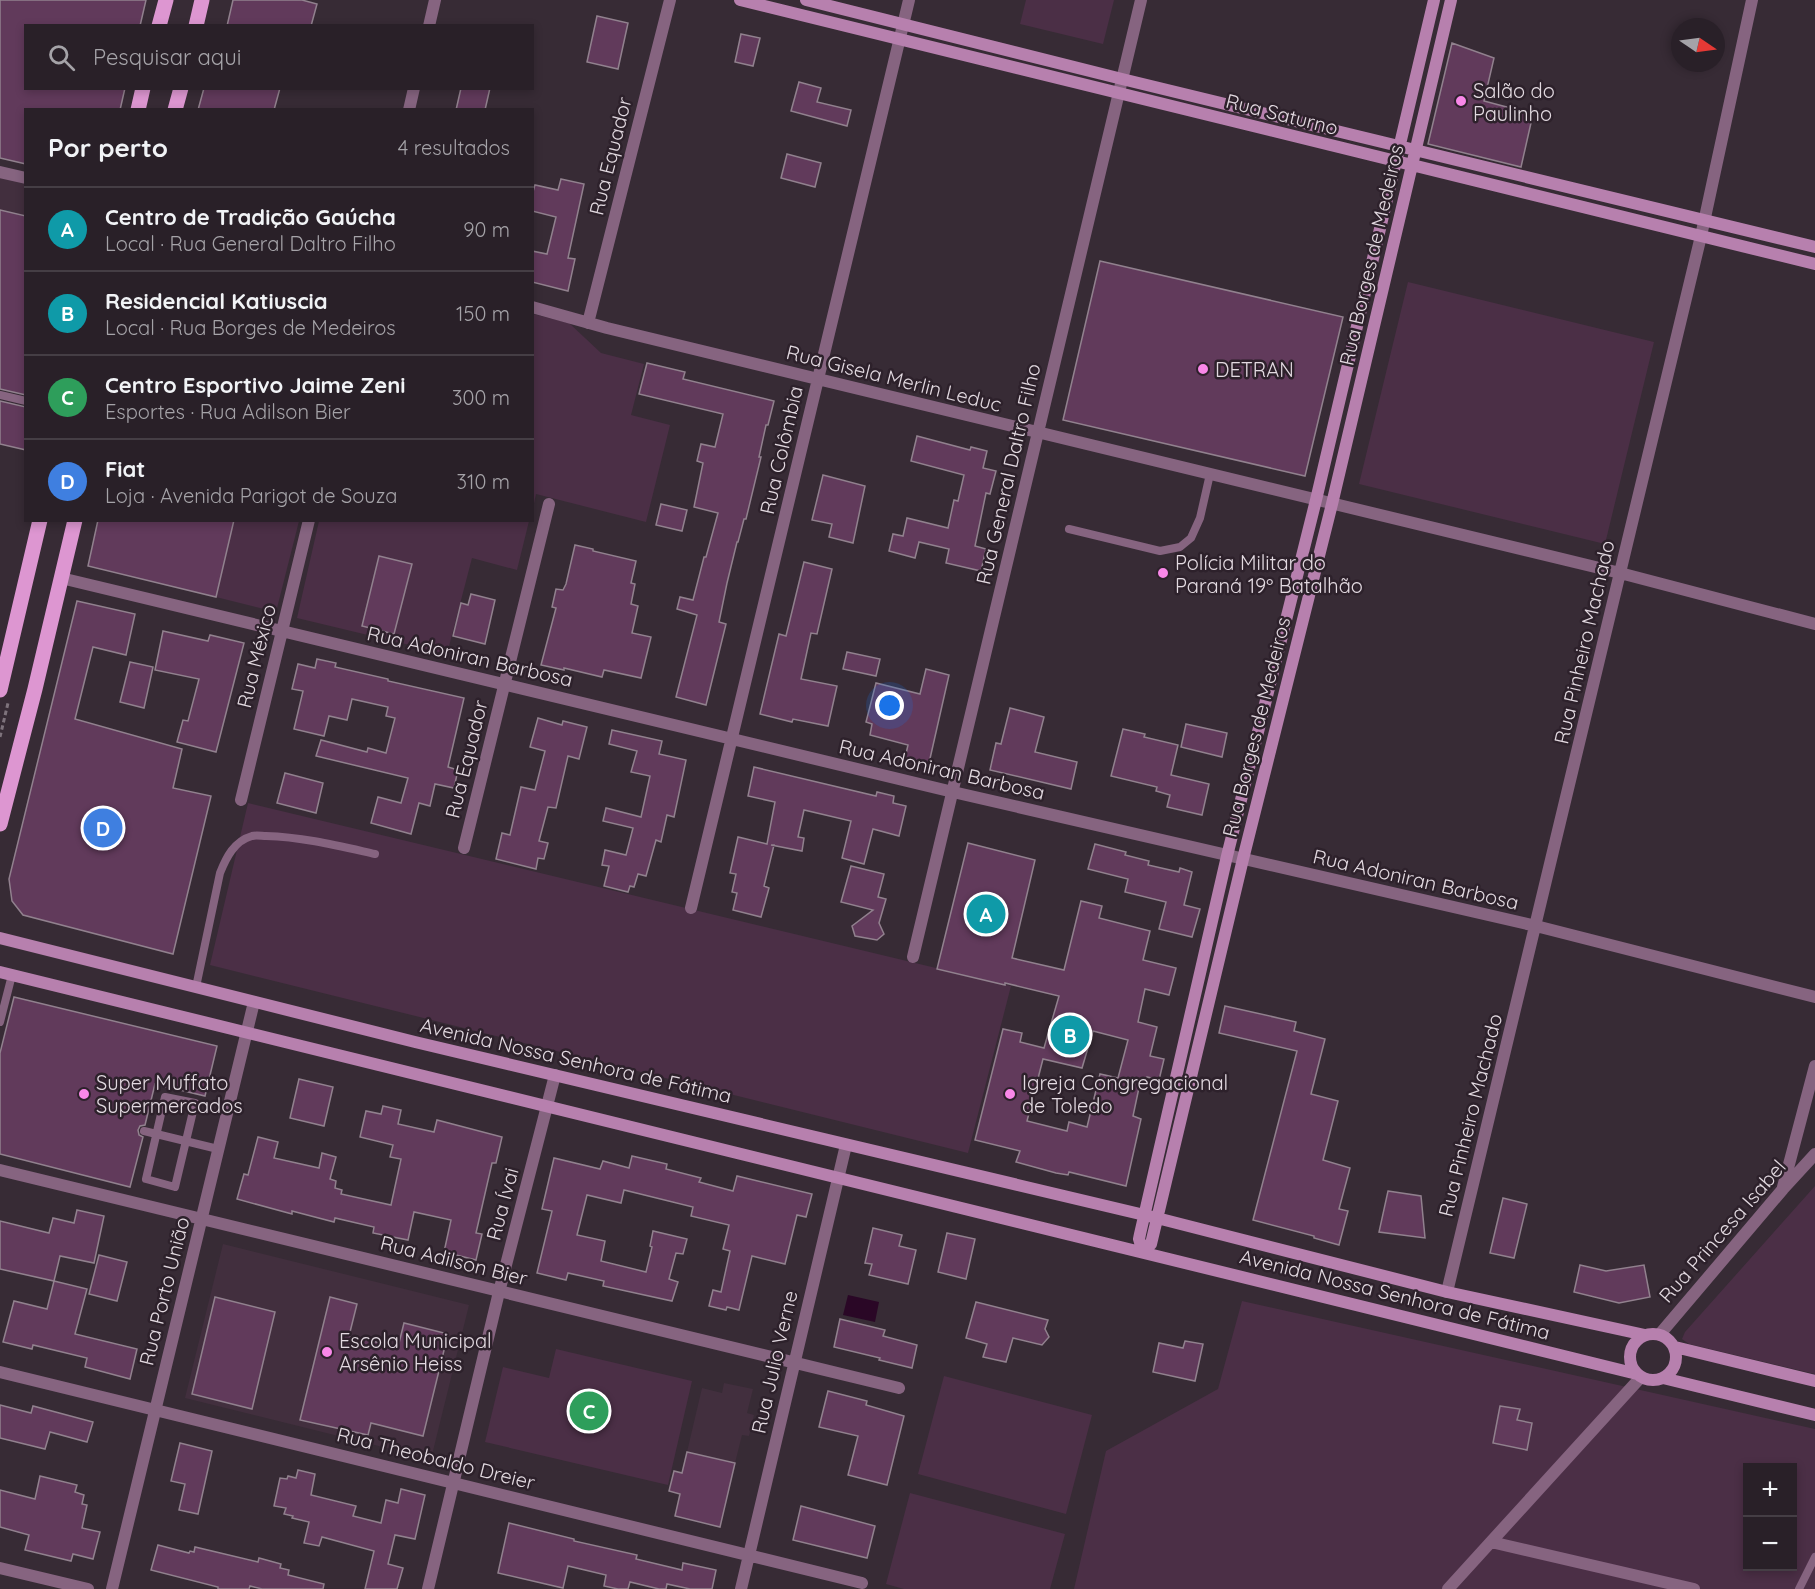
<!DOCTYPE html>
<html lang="pt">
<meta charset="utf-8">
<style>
body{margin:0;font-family:Quicksand,sans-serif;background:#352d34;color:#f1f3f6}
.controls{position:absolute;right:18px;bottom:18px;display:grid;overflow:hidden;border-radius:0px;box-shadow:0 3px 9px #0003}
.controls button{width:54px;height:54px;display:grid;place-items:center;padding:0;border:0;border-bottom:2px solid #453e45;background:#292028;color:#f1f3f6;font:30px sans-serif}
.compass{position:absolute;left:1671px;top:18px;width:54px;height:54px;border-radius:50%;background:#292028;box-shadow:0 3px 9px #0003;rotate:103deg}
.you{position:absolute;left:890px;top:706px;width:21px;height:21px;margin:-15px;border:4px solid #fff;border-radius:50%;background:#1a73e8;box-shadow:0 0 0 9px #1a73e833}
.badge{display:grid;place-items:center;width:39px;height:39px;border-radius:50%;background:#1a73e8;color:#fff;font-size:20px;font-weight:700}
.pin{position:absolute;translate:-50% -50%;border:3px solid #fff;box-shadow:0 2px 6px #0006}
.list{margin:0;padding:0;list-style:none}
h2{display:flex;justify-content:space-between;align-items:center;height:78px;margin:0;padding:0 24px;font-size:26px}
h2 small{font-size:20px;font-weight:400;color:#a5a3a8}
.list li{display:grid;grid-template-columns:39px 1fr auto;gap:18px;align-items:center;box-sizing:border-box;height:84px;padding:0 24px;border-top:2px solid #453e45}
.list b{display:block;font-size:22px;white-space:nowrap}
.list p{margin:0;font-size:20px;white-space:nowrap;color:#a5a3a8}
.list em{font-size:20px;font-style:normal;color:#a5a3a8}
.icon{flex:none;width:33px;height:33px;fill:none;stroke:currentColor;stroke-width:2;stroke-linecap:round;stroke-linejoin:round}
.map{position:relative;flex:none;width:1815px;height:1589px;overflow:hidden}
.search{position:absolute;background:#292028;box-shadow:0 3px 9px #0003;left:24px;top:24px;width:510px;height:66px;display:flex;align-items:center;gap:15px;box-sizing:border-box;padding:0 21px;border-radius:0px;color:#a5a3a8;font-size:22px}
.panel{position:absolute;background:#292028;box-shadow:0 3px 9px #0003;left:24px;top:108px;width:510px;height:414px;border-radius:0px}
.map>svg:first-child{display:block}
.built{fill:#422f3e}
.green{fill:#4b2f46;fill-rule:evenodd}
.water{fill:#2a0726}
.building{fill:#613a5b;stroke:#91818e;stroke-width:1.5;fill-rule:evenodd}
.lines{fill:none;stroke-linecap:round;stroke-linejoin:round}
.path{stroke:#7e737c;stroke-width:3;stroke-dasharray:4.5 3;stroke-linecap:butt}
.lane{stroke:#866480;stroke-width:8}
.street{stroke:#866480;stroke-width:12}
.secondary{stroke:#b780ae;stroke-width:12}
.primary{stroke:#dd96d1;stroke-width:15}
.poi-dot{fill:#f987e8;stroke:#2d212b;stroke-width:2}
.labels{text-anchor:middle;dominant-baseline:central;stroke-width:5;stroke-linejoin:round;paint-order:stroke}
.poi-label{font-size:20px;fill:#e3dae1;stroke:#2d212b;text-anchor:start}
.street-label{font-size:20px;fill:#e3dae1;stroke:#2d212b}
</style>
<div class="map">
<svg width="1815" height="1589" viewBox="0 0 1815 1589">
<rect width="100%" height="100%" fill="#372b35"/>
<path class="built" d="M0,172L25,179V323L0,316Z
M223,1244L469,1305L431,1459L185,1398Z
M724,1383L753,1389L747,1413L754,1415L749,1436L742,1435L735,1463L687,1452L702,1388L722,1393Z"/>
<path class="green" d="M1026,0H1114L1103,44L1020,24Z
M1408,282L1654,342L1605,544L1359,484Z
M533,314L569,323L601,353L644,364L631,415L670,425L646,522L536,494L533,508Z
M234,521H299L276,612L216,597Z
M319,521H529L517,570L472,558L447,654L297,618Z
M248,803L1011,986L968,1153L210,965Z
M1815,1186V1374L1689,1344L1682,1339L1685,1332Z
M1242,1301L1815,1429V1589H1074L1106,1451L1218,1389ZM1748,1468H1792V1566H1748Z
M556,1349L692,1381L668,1485L485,1442L503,1367L549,1378Z
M944,1376L1092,1415L1066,1514L918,1474Z
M910,1493L1065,1534L1050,1589H904L886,1584Z"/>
<path class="water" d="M848,1295L879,1302L875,1322L843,1315Z"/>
<path class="building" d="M0,0H146L140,26H26V88H125L120,110H26V164L0,158Z
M233,0H302L317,4L311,26H227Z
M597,16L628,23L618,69L587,62Z
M741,34L760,38L753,66L735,62Z
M1452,43L1494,58L1484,101L1533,114L1521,167L1428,144Z
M799,82L821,88L817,102L851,110L847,126L791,111Z
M204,88H280L274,110H198Z
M461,88H490L485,110H456Z
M787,154L821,163L815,187L781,178Z
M561,179L584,184L568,258L575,259L568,291L532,282V251L547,254L556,217L532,211V195L535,185L558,190Z
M0,210L26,216V395L0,389Z
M1100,261L1343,317L1305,476L1063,420Z
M647,363L685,372L683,379L774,401L768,425H766L759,457H761L746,519H744L738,542H737L727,583L719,622L726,624L706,705L676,697L697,615L677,609L680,597L693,600L704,557H706L718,513L694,507L703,463L697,461L701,444L715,447L723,414L639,394Z
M0,401L26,407V450L0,444Z
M917,436L970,450L971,447L987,451L983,468L996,471L990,494L986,493L975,546L986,549L981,571L946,563L949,549L919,542L915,558L889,551L893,534L903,536L907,518L948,528L954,500L958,501L964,475L911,461Z
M823,475L865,486L853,543L829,537L832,524L812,520Z
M661,504L687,510L682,531L656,525Z
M98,520H234L216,597L88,566Z
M575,545L593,549V551L636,561L631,583L635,584L631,604L638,606L632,633L651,637L641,678L604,670L602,677L564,668V670L541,665L556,608L552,607L556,589L563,590L566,584Z
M379,556L412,564L394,634L362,626Z
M804,562L832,569L817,634L811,633L801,679L837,686L828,726L793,719L792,722L760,714L779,634L786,636Z
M471,594L495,600L485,644L453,636L461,603L468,605Z
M77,601L135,614L126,655L93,647L75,719L182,749L173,788L211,796L173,954L23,915L12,901L9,879Z
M163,631L208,641L210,635L244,643L216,752L177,742L183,720L188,721L199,679L155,670Z
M847,652L880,659L876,676L843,669Z
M317,659L336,663L335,667L388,679V681L464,698L448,767L458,770L454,788L435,784L430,806L419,803L411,834L371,823L378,797L401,803L408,778L316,756L321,740L367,752L368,748L386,753L395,718L386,716L388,707L352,699L347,720L329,716L324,736L294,729L303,691L292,689L298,664L315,668Z
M130,662L153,667L144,708L120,702Z
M926,669L949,675L929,763L905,758L908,745L870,735L872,724L866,722L876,683L920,694Z
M1010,708L1044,717L1035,752L1077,762L1071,789L990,770L996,743L1001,744Z
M538,718L562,725L563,721L587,727L579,759L568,756L556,808L548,807L539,841L548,843L544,859L538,858L536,869L496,859L502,833L510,835L521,787L535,790L545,751L530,747Z
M1186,724L1227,733L1222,757L1181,747Z
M1123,729L1145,734L1144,737L1178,745L1171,775L1209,784L1202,815L1167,807L1170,795L1156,791L1157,787L1111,776Z
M612,730L662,741L659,754L686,760L674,817L667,815L661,842L656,840L646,876L638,874L634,887L630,886L628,892L604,886L609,866L602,865L605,850L626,855L633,828L603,821L606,808L641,817L650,776L631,772L637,751L609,744Z
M754,767L876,796L877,792L894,796L893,803L906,806L899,836L873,829L864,864L842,858L851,821L804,810L798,837L804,838L802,851L771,845H774L764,886L769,888L761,917L733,910L737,893L732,892L736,874L730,873L738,837L767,844L775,802L748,796Z
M285,773L323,783L316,813L277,803Z
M968,843L1035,860L1012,958L1064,970L1081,901L1102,906L1099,918L1150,931L1143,960L1176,968L1169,995L1145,989L1138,1022L1157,1027L1150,1056L1164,1059L1159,1080L1147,1077L1145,1084L1140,1083L1133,1116L1141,1119L1126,1186L1069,1172L1068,1175L1056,1173L1016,1162L1020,1151L975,1140L1003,1029L1022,1033L1020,1042L1044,1048L1059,996L1005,983V985L937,969ZM1093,1031L1128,1040L1118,1078L1100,1074L1087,1127L1069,1122L1067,1131L1027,1121L1043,1059L1082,1068Z
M1095,844L1126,852L1125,855L1149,861L1148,865L1179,872L1180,868L1192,872L1184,905L1200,909L1192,937L1159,929L1166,902L1125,892L1128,879L1088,869Z
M851,866L884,874L878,897L886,899L879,923L884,934L877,940L855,936L852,926L873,910L841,902Z
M14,997L217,1046L205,1096L155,1084L145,1125L140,1126L138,1130L139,1135L143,1137L130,1187L0,1154V1053Z
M1225,1006L1296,1022L1294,1031L1325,1039L1311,1094L1338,1101L1323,1160L1350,1168L1339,1209L1348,1211L1339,1245L1314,1238V1236L1253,1220L1297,1051L1219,1033Z
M299,1079L333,1087L324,1126L290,1118Z
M383,1106L401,1110L398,1124L434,1132L437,1120L502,1137L496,1163H492L476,1233L482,1234L476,1260L444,1252L451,1220L414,1212L408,1240L373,1233L374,1227L335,1218L334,1222L292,1211V1214L237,1199L244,1174L248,1175L258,1137L278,1142L274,1158L319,1168L322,1153L336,1157L330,1179L336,1181L335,1188L342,1190L341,1194L391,1205L401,1159L390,1157L393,1145L360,1137L366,1111L381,1114Z
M632,1156L667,1164L666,1169L701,1178L699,1182L733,1191L737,1176L812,1194L806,1217L797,1215L785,1264L752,1256L739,1310L727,1307L726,1310L709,1306L713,1290L721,1292L730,1251L723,1249L729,1225L691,1216L693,1207L624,1190L621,1203L587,1195L577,1235L605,1241L601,1261L646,1272L652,1247L650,1246L653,1231L687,1239L683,1254L676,1253L669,1279L678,1282L672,1301L603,1286L604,1281L568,1273L566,1280L537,1273L552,1211L542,1209L554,1158L600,1169L603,1161L629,1168Z
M1388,1191L1421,1196L1425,1238L1379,1232Z
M1503,1198L1527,1204L1514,1258L1490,1253Z
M77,1210L104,1216L94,1263L60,1256L54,1281L0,1269V1221L49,1233L53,1218L74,1223Z
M873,1228L902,1235L899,1246L916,1250L908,1284L869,1275L872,1264L865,1263Z
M947,1233L975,1239L966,1279L938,1272Z
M99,1255L127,1262L117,1301L89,1294Z
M1580,1265L1606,1271L1644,1265L1650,1297L1619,1303L1574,1292Z
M54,1281L87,1289L75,1334L137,1349L130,1379L85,1367L87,1358L33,1345L32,1349L3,1342L14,1301L47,1309Z
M215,1297L275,1312L252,1409L192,1394Z
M330,1297L357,1304L349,1336L398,1347L404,1323L448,1334L423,1436L371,1423L368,1435L300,1420Z
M976,1302L1048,1320L1045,1329L1049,1337L1042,1345L1013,1338L1006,1362L983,1357L987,1344L966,1338Z
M840,1319L885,1330L883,1336L917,1345L912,1368L879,1360L880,1358L834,1347Z
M1185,1341L1203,1344L1195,1381L1153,1372L1159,1343L1183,1348Z
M828,1391L867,1401L866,1405L904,1416L887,1485L848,1475L858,1436L819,1427Z
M0,1405L31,1413L33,1406L93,1422L87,1442L50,1432L45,1449L0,1438Z
M1500,1406L1520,1409L1517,1420L1532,1423L1527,1450L1493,1443Z
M180,1443L212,1451L198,1514L179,1510L185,1484L171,1481Z
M687,1452L735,1463L720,1527L675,1516L680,1494L669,1491L674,1471L682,1473Z
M298,1470L315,1474L311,1495L356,1506L353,1516L381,1523L386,1500L398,1503L401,1489L425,1495L415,1539L395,1535L388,1564L403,1568L397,1589H365L374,1551L322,1537L319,1546L304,1543L309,1522L292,1518L293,1516L284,1514L286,1508L274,1506L280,1478L287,1479L288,1476L296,1478Z
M40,1476L77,1485L75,1492L84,1495L82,1504L87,1505L82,1528L100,1532L93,1559L73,1554L71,1561L25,1550L29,1535L0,1527V1490L35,1499Z
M801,1506L875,1526L867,1558L793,1540Z
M509,1523L574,1539V1541L637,1555L636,1559L682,1570L683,1563L716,1570L712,1589H690L667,1584L666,1589H659L630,1582L628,1589H618L604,1586L606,1575L568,1566L563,1588L498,1573Z
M158,1545L189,1553L190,1551L194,1552L195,1547L258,1562L259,1558L281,1564L280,1568L289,1570L288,1575L324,1584L323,1589H262L250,1586L249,1589H218V1587L151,1570Z"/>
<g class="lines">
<path class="path" d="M0,737L8,703"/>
<path class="lane" d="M0,395L26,401
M1069,529L1160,551L1180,547L1191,538L1200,518L1210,474
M196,987L220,873C226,858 234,841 252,836C256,835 262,836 266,836C303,837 339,846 375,854
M0,1022L12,975
M165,1097L195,1103L175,1187L146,1179Z
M144,1131L218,1149
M1799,1589L1815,1557"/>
<path class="street" d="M429,26L435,0
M409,110L414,88
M0,172L26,178
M532,307L607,328L1620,573L1815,624
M588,323L670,0
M61,578L953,792L1536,926L1815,997
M241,800L309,520
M464,848L549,504
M691,908L909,0
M913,957L1141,0
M0,1170C300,1241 599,1318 899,1388
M1783,1187L1815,1066
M1447,1292L1701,236L1752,0
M1660,1334L1783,1189L1815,1154
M0,1372L862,1583
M1491,1542L1694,1589
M0,1568L88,1589
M112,1589L254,1002
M428,1589L499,1292L555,1075
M741,1589L846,1145
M1448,1589L1641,1377"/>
<path class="secondary" d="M740,0L1815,264
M806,0L1122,79L1815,247
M0,938L415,1042L1157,1218L1447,1292L1645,1335
M0,972L1637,1374
M1143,1252L1151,1244L1243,859L1332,504L1451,0
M1143,1252L1139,1239L1140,1234L1227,856L1316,500L1434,0
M1630 1357a23 23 0 1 1 46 0a23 23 0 1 1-46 0Z
M1675,1347L1815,1381
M1663,1378L1815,1415"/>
<path class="primary" d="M159,26L166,0
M196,26L202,0
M138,110L143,88
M175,110L181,88
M0,690L40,520
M0,824L35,689L75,520"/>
</g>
<g class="poi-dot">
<circle cx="1461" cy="101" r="6"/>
<circle cx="1203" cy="369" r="6"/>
<circle cx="1163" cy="573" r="6"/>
<circle cx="84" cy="1094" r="6"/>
<circle cx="1010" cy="1094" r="6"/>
<circle cx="327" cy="1352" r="6"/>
</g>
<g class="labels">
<g class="poi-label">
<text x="1473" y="90">Salão do<tspan x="1473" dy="23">Paulinho</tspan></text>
<text x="1215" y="369">DETRAN</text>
<text x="1175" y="562">Polícia Militar do<tspan x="1175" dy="23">Paraná 19º Batalhão</tspan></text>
<text x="96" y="1082">Super Muffato<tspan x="96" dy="23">Supermercados</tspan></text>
<text x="1022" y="1082">Igreja Congregacional<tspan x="1022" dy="23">de Toledo</tspan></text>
<text x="339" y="1340">Escola Municipal<tspan x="339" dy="23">Arsênio Heiss</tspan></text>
</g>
<g class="street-label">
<text transform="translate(1282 114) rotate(14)">Rua Saturno</text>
<text transform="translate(610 156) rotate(-76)">Rua Equador</text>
<text transform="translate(1371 255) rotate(-77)">Rua Borges de Medeiros</text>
<text transform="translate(894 378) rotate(14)">Rua Gisela Merlin Leduc</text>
<text transform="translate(781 450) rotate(-77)">Rua Colômbia</text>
<text transform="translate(1008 474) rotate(-77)">Rua General Daltro Filho</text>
<text transform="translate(1584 642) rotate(-77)">Rua Pinheiro Machado</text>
<text transform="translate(256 656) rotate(-76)">Rua México</text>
<text transform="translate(470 656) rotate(13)">Rua Adoniran Barbosa</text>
<text transform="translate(1256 727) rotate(-76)">Rua Borges de Medeiros</text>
<text transform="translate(466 759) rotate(-76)">Rua Equador</text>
<text transform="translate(942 769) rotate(13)">Rua Adoniran Barbosa</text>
<text transform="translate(1416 879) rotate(13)">Rua Adoniran Barbosa</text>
<text transform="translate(576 1060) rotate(13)">Avenida Nossa Senhora de Fátima</text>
<text transform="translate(1470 1115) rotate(-76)">Rua Pinheiro Machado</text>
<text transform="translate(502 1204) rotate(-75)">Rua Ívai</text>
<text transform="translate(1722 1231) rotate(-49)">Rua Princesa Isabel</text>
<text transform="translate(454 1260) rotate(14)">Rua Adilson Bier</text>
<text transform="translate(164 1291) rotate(-76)">Rua Porto União</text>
<text transform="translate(1395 1294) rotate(14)">Avenida Nossa Senhora de Fátima</text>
<text transform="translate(774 1362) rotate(-77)">Rua Julio Verne</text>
<text transform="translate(436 1458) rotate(14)">Rua Theobaldo Dreier</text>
</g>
</g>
</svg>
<div class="controls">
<button>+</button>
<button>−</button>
</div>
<svg class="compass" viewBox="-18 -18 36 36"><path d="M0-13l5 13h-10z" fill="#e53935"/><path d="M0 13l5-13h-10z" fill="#a5a3a8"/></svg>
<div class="you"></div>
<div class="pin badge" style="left:986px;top:914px;background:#0f9aa8">A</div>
<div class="pin badge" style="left:1070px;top:1035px;background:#0f9aa8">B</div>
<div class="pin badge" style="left:589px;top:1411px;background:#2e9e5b">C</div>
<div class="pin badge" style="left:103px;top:828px;background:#3f7fe0">D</div>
<div class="search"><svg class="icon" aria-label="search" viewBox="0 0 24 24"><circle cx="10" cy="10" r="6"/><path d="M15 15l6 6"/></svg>Pesquisar aqui</div>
<section class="panel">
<h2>Por perto<small>4 resultados</small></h2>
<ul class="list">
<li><span class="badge" style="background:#0f9aa8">A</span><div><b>Centro de Tradição Gaúcha</b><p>Local · Rua General Daltro Filho</p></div><em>90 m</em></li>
<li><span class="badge" style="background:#0f9aa8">B</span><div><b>Residencial Katiuscia</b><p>Local · Rua Borges de Medeiros</p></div><em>150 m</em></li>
<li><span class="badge" style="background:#2e9e5b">C</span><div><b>Centro Esportivo Jaime Zeni</b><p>Esportes · Rua Adilson Bier</p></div><em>300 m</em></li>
<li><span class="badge" style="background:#3f7fe0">D</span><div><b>Fiat</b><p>Loja · Avenida Parigot de Souza</p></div><em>310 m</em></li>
</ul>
</section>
</div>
